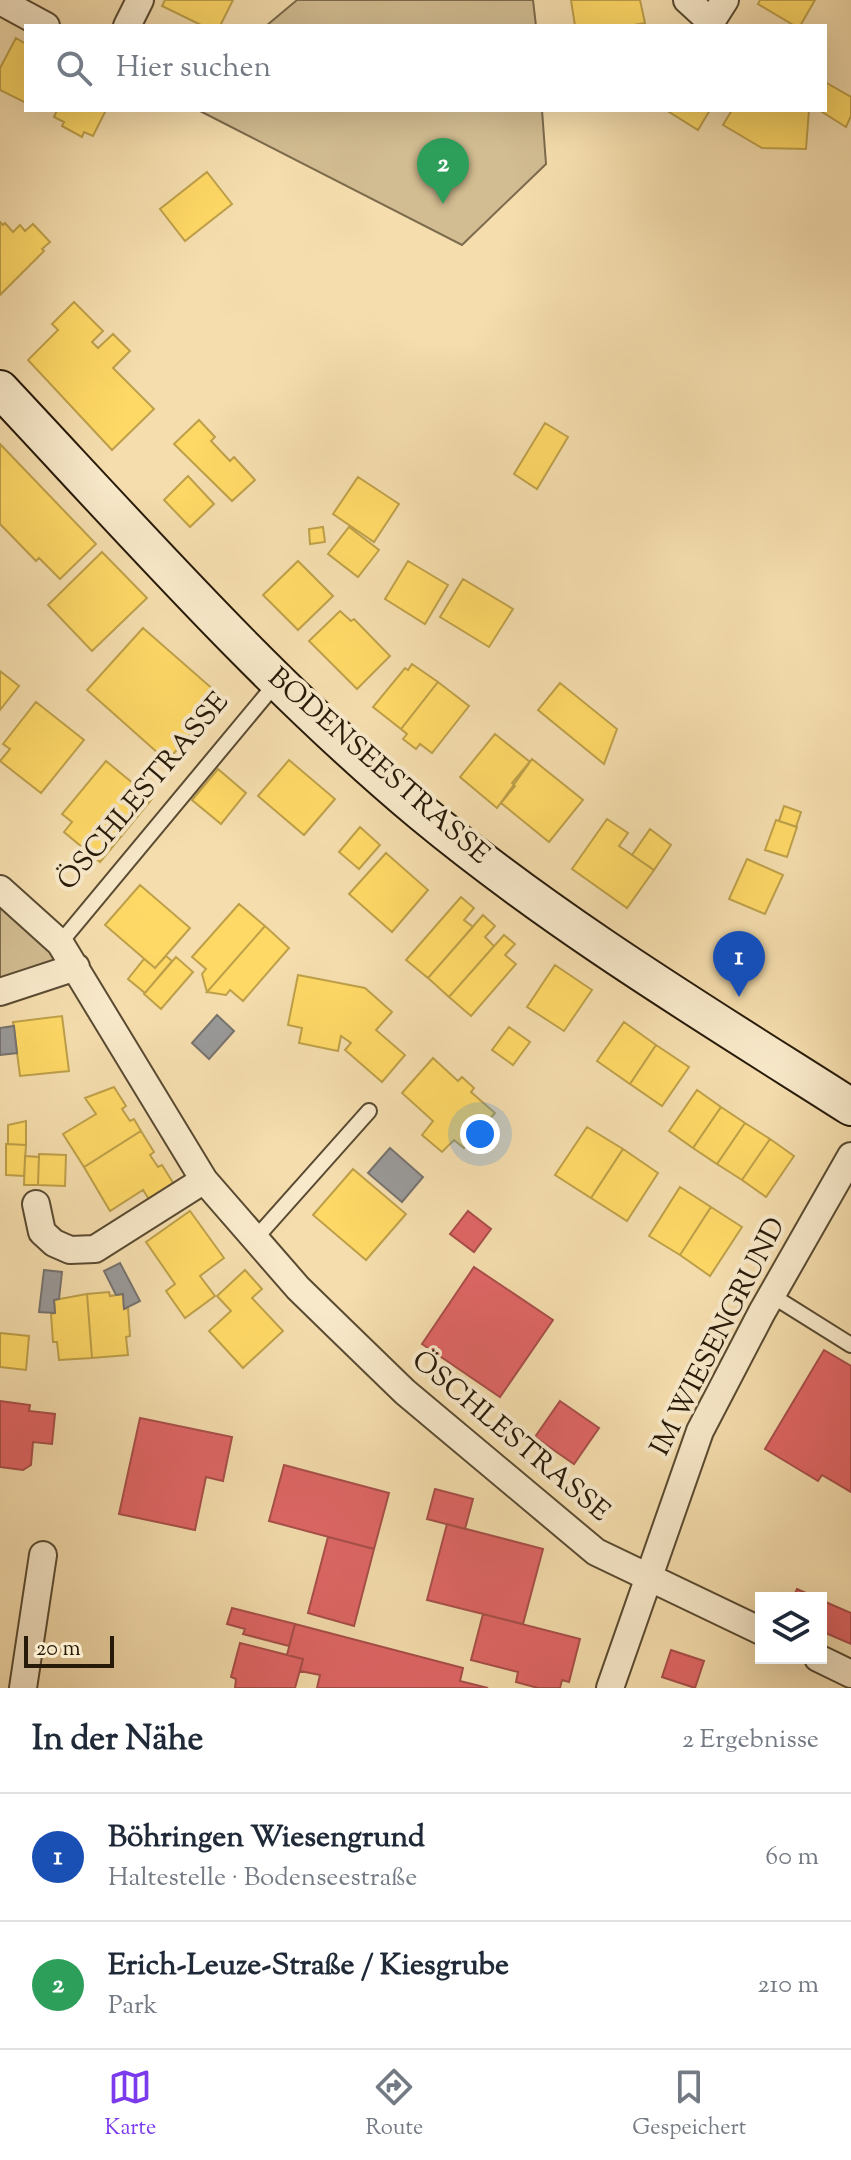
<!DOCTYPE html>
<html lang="de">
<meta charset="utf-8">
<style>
body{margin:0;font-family:"Sorts Mill Goudy",serif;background:#f2f2f3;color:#1f2937}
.controls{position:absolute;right:24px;bottom:24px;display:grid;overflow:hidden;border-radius:0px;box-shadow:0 8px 32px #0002}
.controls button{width:72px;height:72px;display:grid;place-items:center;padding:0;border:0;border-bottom:2px solid #e0e1e3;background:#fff;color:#1f2937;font:40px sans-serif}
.scale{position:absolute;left:24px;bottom:20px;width:90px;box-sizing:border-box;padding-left:8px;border:4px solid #271a09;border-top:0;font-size:22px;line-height:28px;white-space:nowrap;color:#271a09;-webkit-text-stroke:6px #f8e9ca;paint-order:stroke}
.you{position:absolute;left:480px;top:1134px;width:28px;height:28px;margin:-20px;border:6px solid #fff;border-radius:50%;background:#1a73e8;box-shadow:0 0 0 12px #1a73e833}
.badge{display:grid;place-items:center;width:52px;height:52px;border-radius:50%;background:#7c3aed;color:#fff;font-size:26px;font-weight:700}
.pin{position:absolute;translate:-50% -66px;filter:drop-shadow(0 2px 4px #0008)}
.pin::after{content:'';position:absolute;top:42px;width:28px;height:24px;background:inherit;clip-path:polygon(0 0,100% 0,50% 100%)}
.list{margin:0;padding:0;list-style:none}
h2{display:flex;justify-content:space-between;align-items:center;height:104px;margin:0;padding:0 32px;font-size:34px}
h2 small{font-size:26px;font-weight:400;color:#747a83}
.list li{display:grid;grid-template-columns:52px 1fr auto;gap:24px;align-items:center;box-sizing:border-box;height:128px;padding:0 32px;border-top:2px solid #e0e1e3}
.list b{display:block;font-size:30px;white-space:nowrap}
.list p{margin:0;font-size:26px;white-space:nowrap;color:#747a83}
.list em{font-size:26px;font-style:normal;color:#747a83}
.icon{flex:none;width:44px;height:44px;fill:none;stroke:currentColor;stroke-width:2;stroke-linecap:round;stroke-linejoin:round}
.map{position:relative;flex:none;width:851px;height:1688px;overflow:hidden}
.search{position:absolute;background:#fff;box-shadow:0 8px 32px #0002;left:24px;right:24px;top:24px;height:88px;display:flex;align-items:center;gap:20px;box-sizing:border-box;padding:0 28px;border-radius:0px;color:#747a83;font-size:30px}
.sheet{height:360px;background:#fff}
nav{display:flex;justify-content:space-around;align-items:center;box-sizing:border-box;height:112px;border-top:2px solid #e0e1e3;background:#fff;font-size:22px;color:#747a83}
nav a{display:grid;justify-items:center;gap:4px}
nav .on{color:#7c3aed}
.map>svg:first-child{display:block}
.green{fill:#d2bc91;stroke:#7c6b4d;stroke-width:2}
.homes{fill:#ffd966;stroke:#bea04a;stroke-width:2}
.shops{fill:#e06666;stroke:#a84f4a;stroke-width:2}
.industry{fill:#999;stroke:#77736e;stroke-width:2}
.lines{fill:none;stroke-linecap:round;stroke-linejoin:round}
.lane-casing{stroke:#5a4b32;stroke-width:18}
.street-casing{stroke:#5a4b32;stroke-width:30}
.secondary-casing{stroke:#271a09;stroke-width:40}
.lane{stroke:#f8e9ca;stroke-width:14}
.street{stroke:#f8e9ca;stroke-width:26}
.secondary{stroke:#f8e9ca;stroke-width:36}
.labels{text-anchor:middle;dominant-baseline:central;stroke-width:8;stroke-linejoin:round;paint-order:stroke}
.street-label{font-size:28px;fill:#271a09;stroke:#f8e9ca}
</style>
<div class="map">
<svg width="851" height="1688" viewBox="0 0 851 1688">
<rect width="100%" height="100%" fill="#f5ddad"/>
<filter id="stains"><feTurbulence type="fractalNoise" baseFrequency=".0025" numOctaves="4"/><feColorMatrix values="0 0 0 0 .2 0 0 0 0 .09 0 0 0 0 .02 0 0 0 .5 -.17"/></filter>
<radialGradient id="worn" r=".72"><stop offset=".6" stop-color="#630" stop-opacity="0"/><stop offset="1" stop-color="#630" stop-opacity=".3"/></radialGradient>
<path class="green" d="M297,0H533L536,26H266Z
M198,110H542L546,164L462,245Z
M0,889L76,967L0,992Z"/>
<path class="homes" d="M165,0H233L220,26H203L162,6Z
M571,0H640L645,23L629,26H575Z
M760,0H815L800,26H795L758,4Z
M16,38L26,44V103L0,90V68Z
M825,82L851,97V116L846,127L819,110H825Z
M57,110H106L93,136L84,132L82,137L62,126L64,122L54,117Z
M666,110H710L698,130Z
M732,110H809L806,149L762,148L723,125Z
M207,172L232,204L185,241L160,209Z
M0,222L3,225L5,223L13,232L20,225L25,231L33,224L50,242L42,249L44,251L0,295Z
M74,302L103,331L92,342L98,348L113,334L130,351L113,368L154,409L112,450L28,360L58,330L52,324Z
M199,420L215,437L211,441L230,461L234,457L255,480L232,501L174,444Z
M545,423L568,437L537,489L514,474Z
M0,444L96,544L60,579L39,558L36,561L0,524Z
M188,476L214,504L190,527L164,500Z
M358,477L399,504L374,542L333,514Z
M323,527L325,542L310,544L309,529Z
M349,527L379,550L358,577L328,554Z
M102,552L147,598L92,651L48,605Z
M298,561L333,596L298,630L263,595Z
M408,561L448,585L425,624L385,599Z
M463,579L513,609L489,647L440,617Z
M340,611L351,621L354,619L390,656L357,689L309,641Z
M143,628L223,698L167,761L87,690Z
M412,664L438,682L401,729L373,707L405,668L408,670Z
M0,671L19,686L0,710Z
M438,682L469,706L432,753L420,744L416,749L403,739L407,734L401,729Z
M560,683L617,729L604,764L538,710Z
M36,702L84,740L41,793L0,761L10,749L3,744Z
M495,734L530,762L497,808L460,777Z
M532,759L583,800L549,842L501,803L515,786L512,783Z
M289,760L335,799L304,835L258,796Z
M106,761L152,799L100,862L64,832L72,822L62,814Z
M218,769L246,793L221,824L192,800Z
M784,806L801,812L796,827L779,821Z
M607,819L628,833L619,846L654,870L627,908L572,869Z
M776,820L797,827L787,857L765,850Z
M360,827L380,845L359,869L339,852Z
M650,829L671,845L654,870L632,855Z
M386,853L428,890L392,932L349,894Z
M747,859L783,875L765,914L729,899Z
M140,885L190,928L155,968L105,925Z
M461,897L474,908L464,920L473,927L428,978L406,960Z
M239,904L265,926L207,992L202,974L206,969L192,957Z
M483,915L495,926L485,937L494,946L449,997L428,978Z
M265,926L289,948L243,1001L230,990L226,995L207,992Z
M504,935L515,944L505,955L516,964L471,1016L449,997Z
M166,956L172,961L145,993L128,979L144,959L155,968Z
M176,957L193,972L161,1009L144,994Z
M555,965L592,990L564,1031L527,1007Z
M298,975L365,988L392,1012L376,1030L405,1055L382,1082L345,1050L351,1043L341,1036L338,1051L299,1043L302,1028L288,1025Z
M62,1016L69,1071L20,1076L13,1022Z
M624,1022L656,1045L630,1084L597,1061Z
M509,1027L530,1042L513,1065L492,1050Z
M656,1045L689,1067L662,1106L630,1084Z
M433,1058L458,1081L462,1077L474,1088L471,1092L495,1113L464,1148L454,1140L442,1152L422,1135L433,1121L402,1093Z
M114,1087L126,1106L122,1109L130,1121L134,1119L141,1131L84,1167L63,1134L96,1114L85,1098Z
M697,1090L721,1107L693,1148L669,1131Z
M721,1107L745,1123L717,1164L693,1148Z
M26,1121V1145L8,1144V1125Z
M745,1123L770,1139L742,1180L717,1164Z
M587,1127L623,1149L591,1198L555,1175Z
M141,1131L154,1152L150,1155L158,1167L162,1165L175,1186L150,1201L143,1190L110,1211L84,1167Z
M770,1139L794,1156L766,1197L742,1180Z
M6,1144L26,1145L24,1176L6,1175Z
M623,1149L658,1173L627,1221L591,1198Z
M39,1154L66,1155L65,1186L38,1185Z
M25,1156L39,1157L38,1185H24Z
M353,1169L406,1214L366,1260L313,1215Z
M680,1187L711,1207L680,1255L649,1236Z
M711,1207L742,1227L710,1276L680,1255Z
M190,1211L224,1258L200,1276L215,1296L185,1318L166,1291L175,1284L146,1242Z
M245,1270L262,1289L252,1298L283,1331L243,1368L209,1331L231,1311L217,1296Z
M109,1292L110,1296L123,1294L124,1309L128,1308L130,1336L126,1337L128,1355L92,1358L87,1294Z
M87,1294L92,1358L59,1360L57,1342H53L51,1314L55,1313L54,1300Z
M0,1333L29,1336L26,1370L0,1367Z"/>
<path class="shops" d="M468,1211L491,1229L474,1252L450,1234Z
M474,1267L553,1320L500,1397L422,1344Z
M824,1350L851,1366V1492L822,1475L818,1481L765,1449Z
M0,1401L30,1405L29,1411L55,1414L52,1444L33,1442L31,1465L23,1470L0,1467Z
M560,1401L599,1428L574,1464L535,1437Z
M140,1418L232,1437L223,1481L206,1477L195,1530L119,1514Z
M284,1465L389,1493L374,1549L269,1521Z
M435,1489L473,1499L465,1529L427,1519Z
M447,1524L543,1549L523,1624L427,1600Z
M328,1537L374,1549L354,1626L308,1613Z
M797,1589L817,1598H793Z
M821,1600L851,1613V1644L821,1631Z
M232,1608L295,1624L289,1646L243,1634L245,1629L227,1624Z
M483,1614L580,1639L569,1682L562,1680L560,1688H538L516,1682L518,1672L471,1660Z
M295,1624L463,1668L460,1681L488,1688H317L320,1675L300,1671L303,1659L287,1655Z
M240,1643L303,1659L295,1688H235L236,1679L231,1677Z
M671,1650L704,1661L695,1688L662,1677Z"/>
<path class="industry" d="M217,1015L234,1031L209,1059L192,1043Z
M14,1026L17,1053L0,1055V1028Z
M390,1148L423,1177L402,1202L368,1173Z
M120,1263L140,1301L124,1309L123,1294L116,1295L104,1271Z
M44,1270L62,1272L59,1299L54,1300L55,1313L39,1312Z"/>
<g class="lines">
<defs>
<path id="lane" d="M60,943L277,682
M255,1239L369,1111
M771,1295L851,1345"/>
<path id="street" d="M687,0L711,22L725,0
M0,1L46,26
M127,26L140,0
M0,889L60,943L204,1180L298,1288L339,1328L405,1392L596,1552L761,1631
M0,992L76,967
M36,1204L42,1232L54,1243L70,1250L95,1249L204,1180
M818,1658L851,1674
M23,1688L43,1555
M610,1688L700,1431L762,1312L851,1156"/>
<path id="secondary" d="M0,389C136,534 269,685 422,813C556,924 705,1014 851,1107"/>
</defs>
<use href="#lane" class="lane-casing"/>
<use href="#street" class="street-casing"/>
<use href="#secondary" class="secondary-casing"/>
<use href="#lane" class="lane"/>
<use href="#street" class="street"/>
<use href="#secondary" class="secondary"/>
</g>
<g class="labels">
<g class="street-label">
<text transform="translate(378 767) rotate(41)">BODENSEESTRASSE</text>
<text transform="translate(144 792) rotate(-50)">ÖSCHLESTRASSE</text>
<text transform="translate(719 1337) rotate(-63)">IM WIESENGRUND</text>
<text transform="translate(510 1437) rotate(40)">ÖSCHLESTRASSE</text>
</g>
</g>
<rect width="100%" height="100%" filter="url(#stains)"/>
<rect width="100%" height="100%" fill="url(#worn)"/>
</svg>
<div class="controls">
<button><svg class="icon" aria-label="layers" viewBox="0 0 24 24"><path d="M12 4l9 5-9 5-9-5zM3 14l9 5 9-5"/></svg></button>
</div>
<div class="scale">20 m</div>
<div class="you"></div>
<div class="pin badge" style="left:739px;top:997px;background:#1a4fb4">1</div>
<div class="pin badge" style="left:443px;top:204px;background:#2e9e5b">2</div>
<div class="search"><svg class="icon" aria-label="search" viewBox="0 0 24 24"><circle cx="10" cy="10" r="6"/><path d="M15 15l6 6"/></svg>Hier suchen</div>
</div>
<section class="sheet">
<h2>In der Nähe<small>2 Ergebnisse</small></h2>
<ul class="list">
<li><span class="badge" style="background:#1a4fb4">1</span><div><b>Böhringen Wiesengrund</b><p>Haltestelle · Bodenseestraße</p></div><em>60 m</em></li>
<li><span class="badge" style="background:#2e9e5b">2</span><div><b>Erich-Leuze-Straße / Kiesgrube</b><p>Park</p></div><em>210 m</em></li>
</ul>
</section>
<nav>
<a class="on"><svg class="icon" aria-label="map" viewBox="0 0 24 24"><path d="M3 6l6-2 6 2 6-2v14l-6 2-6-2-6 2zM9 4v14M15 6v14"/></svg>Karte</a>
<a><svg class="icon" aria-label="directions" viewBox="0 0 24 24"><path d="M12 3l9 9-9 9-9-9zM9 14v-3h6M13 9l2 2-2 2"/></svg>Route</a>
<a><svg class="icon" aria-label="saved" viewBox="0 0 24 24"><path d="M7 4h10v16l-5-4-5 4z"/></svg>Gespeichert</a>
</nav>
